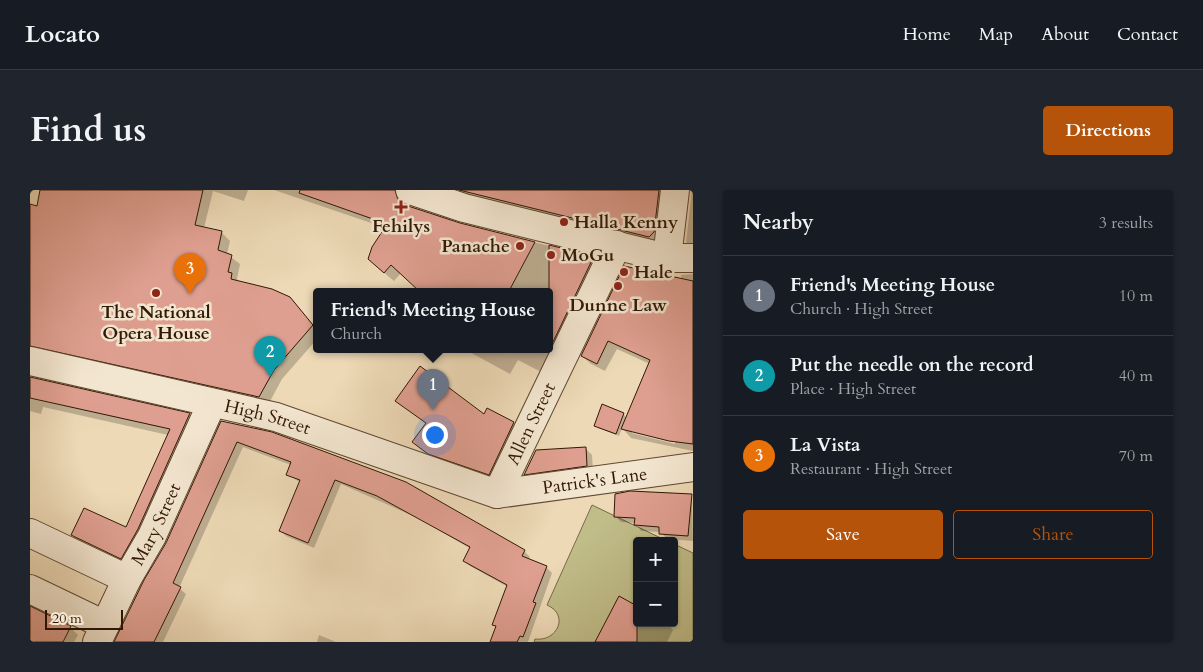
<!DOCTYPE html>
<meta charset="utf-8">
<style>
body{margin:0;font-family:Cardo,serif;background:#20242c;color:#f1f3f6}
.controls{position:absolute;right:15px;bottom:15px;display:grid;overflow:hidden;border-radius:5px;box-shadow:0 1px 4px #0004}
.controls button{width:45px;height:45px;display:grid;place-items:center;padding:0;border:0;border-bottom:1px solid #363941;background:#171b24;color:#f1f3f6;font:25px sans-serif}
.scale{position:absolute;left:15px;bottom:12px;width:78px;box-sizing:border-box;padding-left:5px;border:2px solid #311805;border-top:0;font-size:14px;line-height:18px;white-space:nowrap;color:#311805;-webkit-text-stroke:4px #f3e6d0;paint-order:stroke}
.you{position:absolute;left:404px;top:244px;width:18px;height:18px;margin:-12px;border:4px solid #fff;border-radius:50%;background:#1a73e8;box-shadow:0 0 0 8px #1a73e833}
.badge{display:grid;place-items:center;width:32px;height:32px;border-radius:50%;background:#b45309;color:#fff;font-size:16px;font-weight:700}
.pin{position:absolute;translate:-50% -41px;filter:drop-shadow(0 1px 2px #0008)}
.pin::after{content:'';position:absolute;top:26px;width:18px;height:15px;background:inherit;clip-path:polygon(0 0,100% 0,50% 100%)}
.popup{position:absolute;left:283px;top:98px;width:240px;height:65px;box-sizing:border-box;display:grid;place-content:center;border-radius:5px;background:#171b24;filter:drop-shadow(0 1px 4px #0005);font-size:16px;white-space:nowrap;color:#9ea1a6}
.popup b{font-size:19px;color:#f1f3f6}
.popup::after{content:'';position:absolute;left:50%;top:100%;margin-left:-10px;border:10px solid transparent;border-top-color:#171b24}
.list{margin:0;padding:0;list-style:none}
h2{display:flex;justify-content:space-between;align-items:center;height:65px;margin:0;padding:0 20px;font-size:21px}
h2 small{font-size:16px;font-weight:400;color:#9ea1a6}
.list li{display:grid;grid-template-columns:32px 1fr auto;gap:15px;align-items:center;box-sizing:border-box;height:80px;padding:0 20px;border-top:1px solid #363941}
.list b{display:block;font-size:19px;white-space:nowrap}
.list p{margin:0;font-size:16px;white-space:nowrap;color:#9ea1a6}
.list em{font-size:16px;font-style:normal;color:#9ea1a6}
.actions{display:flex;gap:10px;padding:15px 20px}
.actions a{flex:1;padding:11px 0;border:1px solid #b45309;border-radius:5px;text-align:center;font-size:18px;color:#b45309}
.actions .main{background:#b45309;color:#fff}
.map{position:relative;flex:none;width:663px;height:452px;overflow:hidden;border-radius:5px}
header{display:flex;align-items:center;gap:30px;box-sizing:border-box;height:70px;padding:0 25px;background:#171b24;border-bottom:1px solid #363941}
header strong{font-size:24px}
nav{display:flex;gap:28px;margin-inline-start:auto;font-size:18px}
.intro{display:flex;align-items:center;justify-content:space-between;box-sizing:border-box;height:120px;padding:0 30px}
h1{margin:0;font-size:35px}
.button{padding:12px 22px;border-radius:5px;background:#b45309;color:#fff;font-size:18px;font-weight:700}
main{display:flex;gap:30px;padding:0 30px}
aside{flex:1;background:#171b24;border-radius:5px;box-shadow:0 1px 4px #0004}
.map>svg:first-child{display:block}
.green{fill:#c0bd89;stroke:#786a47}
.shadow{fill:#0003;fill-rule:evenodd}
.building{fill:#df9f90;stroke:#311805}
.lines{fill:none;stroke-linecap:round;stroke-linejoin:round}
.minor-casing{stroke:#604831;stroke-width:30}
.minor{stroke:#f3e6d0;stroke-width:28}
.poi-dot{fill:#8f2418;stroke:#f3e6d0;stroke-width:2}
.labels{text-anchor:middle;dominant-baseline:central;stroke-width:5;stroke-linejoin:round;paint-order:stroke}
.poi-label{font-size:18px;font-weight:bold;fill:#311805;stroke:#f3e6d0;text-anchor:start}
.street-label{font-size:18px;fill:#311805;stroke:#f3e6d0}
</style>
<header>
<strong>Locato</strong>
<nav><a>Home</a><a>Map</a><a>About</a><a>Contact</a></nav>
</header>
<div class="intro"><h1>Find us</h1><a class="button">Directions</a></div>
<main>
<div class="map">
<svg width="663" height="452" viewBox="0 0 663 452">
<rect width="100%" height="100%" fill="#edd9b6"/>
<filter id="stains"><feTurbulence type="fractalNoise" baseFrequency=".004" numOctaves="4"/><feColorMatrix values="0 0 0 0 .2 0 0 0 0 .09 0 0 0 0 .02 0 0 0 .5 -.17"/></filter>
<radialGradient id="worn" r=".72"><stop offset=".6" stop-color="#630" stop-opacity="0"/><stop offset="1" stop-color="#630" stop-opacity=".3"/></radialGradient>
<path class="green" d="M562,315L637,351H607V433H644V354L663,363V452H504L505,449C527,452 540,425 517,415Z"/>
<path class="shadow" d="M12,0H218L214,11L183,1L174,38L192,43L200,51L197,64L210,74L207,89L209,92L268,117L287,140V149L252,189L238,215L0,167V16L8,18Z
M244,0H376L373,4L374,16L430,34L564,67L572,76L519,186L488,170L480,184L434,159H519V101H390L371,83L364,91L348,78L356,38Z
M415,0H640L628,55Z
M662,0H663V59L656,52Z
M663,84V261L601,248L592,238L589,246L568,238L566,235L593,224L597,228L620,174L587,159L575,181L561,174L552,166L651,89V85ZM602,241L645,251V254L602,243Z
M0,188L160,225L168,233L100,376L51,353L42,345L96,339L138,245L13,217L11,224L0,221Z
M366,210L454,226L458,219L484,233L490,239L465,290L406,269L390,257L396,234Z
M192,232L376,293L494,361L500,367L498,370L516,377L522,383L498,452H461L466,438L463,434L478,397L440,376L434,371L441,359L390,329L311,294L284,358L256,346L251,341L271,293L257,284L261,275L213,257L149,398L156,404L133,452H85L137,353Z
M556,259L562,265L563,281L501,290L495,284Z
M662,306L663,351L637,349L631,342L611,341L606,333L591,332L585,326Z
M0,418L40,437L48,445L44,452H0Z
M607,433H637L643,440L637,452H567Z
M289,445L306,452H287Z"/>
<path class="building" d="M10,0H173L165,35L192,41L188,60L202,65L198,82L202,83L201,89L242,99L260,107L283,135L244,180L229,207L0,156V14L7,16Z
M270,0H365L368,10L375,15L430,33L505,52L479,101H389L361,75L354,83L338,69L342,57L357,34L269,3Z
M429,0H629L624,42L619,47Z
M519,55L564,66L523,152L519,150Z
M594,76L663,91V254L639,251L591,239L620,170L578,151L567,174L551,166Z
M390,176L454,224L457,218L484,232L459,285L398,264L382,252L396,233L365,211Z
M0,187L160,223L108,339L91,369L41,345L54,318L96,337L140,239L0,208Z
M572,214L594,223L586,244L564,236Z
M191,231L242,242L376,292L495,360L492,366L517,376L503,412L506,413L493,447L490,446L487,452H460L466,436L462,435L477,395L433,371L440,357L347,306L305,290L278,353L249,341L270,290L256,285L261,272L207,252L143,393L151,397L124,452H84L114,390L136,353Z
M556,257L557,276L494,285L506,260Z
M600,301L662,304L658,346L629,344V337L604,335L605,328L584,327L585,304Z
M589,406L607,416V452H565Z
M0,416L41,436L33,452H0Z"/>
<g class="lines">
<defs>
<g id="minor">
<path d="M380,0L434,18L637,68H663"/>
<path d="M637,68L645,0"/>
<path id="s1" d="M0,171L246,227L467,304L663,277"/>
<path id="s2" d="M467,304L587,55"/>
<path d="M0,343L97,389"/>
<path d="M0,399L75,435"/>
<path id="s3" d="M67,452L97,389L122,346L182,213"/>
</g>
</defs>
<use href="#minor" class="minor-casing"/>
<use href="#minor" class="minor"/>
</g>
<g class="poi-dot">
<path d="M368.5 9.5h5v5h5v5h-5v5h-5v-5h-5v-5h5z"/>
<circle cx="534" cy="32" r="5"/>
<circle cx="490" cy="56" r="5"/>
<circle cx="521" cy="65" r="5"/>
<circle cx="594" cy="82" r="5"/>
<circle cx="588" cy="96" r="5"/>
<circle cx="126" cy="103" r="5"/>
</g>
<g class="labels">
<g class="poi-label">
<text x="544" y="32">Halla Kenny</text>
<text x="371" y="36" text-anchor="middle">Fehilys</text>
<text x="480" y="56" text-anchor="end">Panache</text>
<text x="531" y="65">MoGu</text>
<text x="604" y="82">Hale</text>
<text x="588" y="115" text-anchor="middle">Dunne Law</text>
<text x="126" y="122" text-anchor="middle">The National<tspan x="126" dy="21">Opera House</tspan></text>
</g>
<g class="street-label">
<text stroke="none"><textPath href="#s1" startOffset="244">High Street</textPath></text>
<text stroke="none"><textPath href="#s2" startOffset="78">Allen Street</textPath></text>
<text stroke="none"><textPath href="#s1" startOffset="585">Patrick's Lane</textPath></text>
<text stroke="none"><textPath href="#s3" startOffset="132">Mary Street</textPath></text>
</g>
</g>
<rect width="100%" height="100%" filter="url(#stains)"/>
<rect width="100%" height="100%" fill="url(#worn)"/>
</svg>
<div class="controls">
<button>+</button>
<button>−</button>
</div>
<div class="scale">20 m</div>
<div class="you"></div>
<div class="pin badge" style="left:403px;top:220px;background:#6b7280">1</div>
<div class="popup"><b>Friend's Meeting House</b>Church</div>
<div class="pin badge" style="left:240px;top:187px;background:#0f9aa8">2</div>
<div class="pin badge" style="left:160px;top:104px;background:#e8710a">3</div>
</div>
<aside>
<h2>Nearby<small>3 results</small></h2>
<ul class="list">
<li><span class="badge" style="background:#6b7280">1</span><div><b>Friend's Meeting House</b><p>Church · High Street</p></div><em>10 m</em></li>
<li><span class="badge" style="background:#0f9aa8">2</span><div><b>Put the needle on the record</b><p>Place · High Street</p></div><em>40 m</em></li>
<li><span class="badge" style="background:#e8710a">3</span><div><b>La Vista</b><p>Restaurant · High Street</p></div><em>70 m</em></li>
</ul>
<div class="actions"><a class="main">Save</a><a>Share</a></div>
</aside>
</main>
